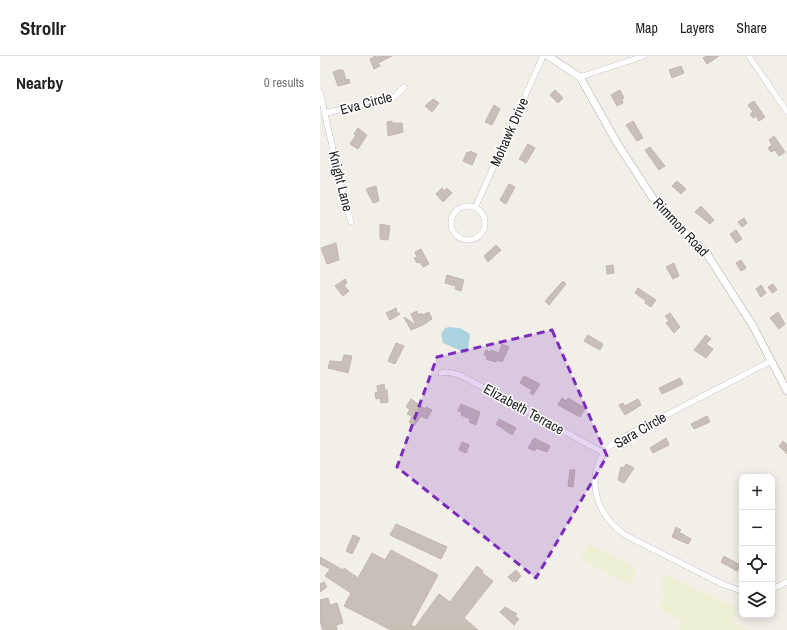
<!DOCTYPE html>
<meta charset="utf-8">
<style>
body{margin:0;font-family:"Archivo Narrow",sans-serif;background:#f6f6f6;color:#202124}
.controls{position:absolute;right:12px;bottom:12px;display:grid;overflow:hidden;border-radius:8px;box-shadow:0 2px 10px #0003}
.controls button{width:36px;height:36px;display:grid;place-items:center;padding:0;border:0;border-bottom:1px solid #e0e0e0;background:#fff;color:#202124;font:20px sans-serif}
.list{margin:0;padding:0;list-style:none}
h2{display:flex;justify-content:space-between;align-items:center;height:52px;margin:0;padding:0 16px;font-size:17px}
h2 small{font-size:13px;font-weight:400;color:#757577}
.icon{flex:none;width:22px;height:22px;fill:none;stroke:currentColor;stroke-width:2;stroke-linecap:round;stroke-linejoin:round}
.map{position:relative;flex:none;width:467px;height:574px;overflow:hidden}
header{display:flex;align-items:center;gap:24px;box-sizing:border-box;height:56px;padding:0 20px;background:#fff;border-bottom:1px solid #e0e0e0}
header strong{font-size:19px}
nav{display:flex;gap:22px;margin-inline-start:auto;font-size:14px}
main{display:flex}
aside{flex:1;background:#fff}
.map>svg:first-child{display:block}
.farmland{fill:#eef0d5}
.water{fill:#aad3df}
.building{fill:#c7bfb8;stroke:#c4b6ab}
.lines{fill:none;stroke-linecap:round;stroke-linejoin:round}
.minor-casing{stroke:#a9a9a9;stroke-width:6}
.tertiary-casing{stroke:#a9a9a9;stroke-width:8}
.minor{stroke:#fff;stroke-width:5.5}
.tertiary{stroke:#fff;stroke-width:7}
.marked{fill:#7b2cbf;fill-opacity:0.2;stroke:#7b2cbf;stroke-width:3;stroke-dasharray:8 5;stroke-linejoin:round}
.labels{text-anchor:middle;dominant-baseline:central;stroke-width:3;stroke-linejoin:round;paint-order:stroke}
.street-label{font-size:14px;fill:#222;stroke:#fff}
</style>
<header>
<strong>Strollr</strong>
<nav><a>Map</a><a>Layers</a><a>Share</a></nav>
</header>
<main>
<aside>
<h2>Nearby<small>0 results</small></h2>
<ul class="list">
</ul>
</aside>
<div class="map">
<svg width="467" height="574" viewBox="0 0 467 574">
<rect width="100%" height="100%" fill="#f2efe9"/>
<path class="farmland" d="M269,488L312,509L316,517L313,524L307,528L261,504L262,498Z
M344,518L419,553L412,566L430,574H359L363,566L338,552L343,543L344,536L340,527Z"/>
<path class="water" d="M129,271L140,272L150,278L148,293L146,297L123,287L121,278L125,272Z"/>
<path class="building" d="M55,0L56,1L72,0L58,7L60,10L54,13L50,3Z
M386,0H399L387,8L383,2Z
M361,10L364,17L352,22L349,14Z
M19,14H23L26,24L29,23L30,27L18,30L13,16Z
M235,34L243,42L238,47L230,39Z
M300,34L304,42L302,43L303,47L297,50L291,39Z
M113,43L119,47L112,56L105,50Z
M434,45L445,61L439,65L436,60L433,62L430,58L433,56L428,49Z
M174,49L180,53L172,69L165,66Z
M72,65V67H82L83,76L68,80L67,66Z
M313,65L323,82L317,85L306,69Z
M38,72L47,79L38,93L30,88L36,79L34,78Z
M454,80L465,96L459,100L455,94L451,96L448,92L452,89L449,84Z
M208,88L215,92L206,107L199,103Z
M330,91L345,110L339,114L325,94Z
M150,95L157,98L152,109L143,105L147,96L149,97Z
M357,125L366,133L361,138L352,130Z
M189,128L195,131L186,148L180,144Z
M56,130L59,145L53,147L46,133Z
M122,132L124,135L127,132L132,137L123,146L116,138Z
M381,150L394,164L390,168L375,156Z
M424,162L427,167L422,171L418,166Z
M60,168L70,170L68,184L60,183Z
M416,174L422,183L416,187L410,178Z
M16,187L19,204L7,208L1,192Z
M176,189L181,194L168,206L164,200Z
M101,193L109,208L103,211L100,206L97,207L94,202L97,201L95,196Z
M421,204L426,212L421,215L416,207Z
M354,207L359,220L353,223L346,211Z
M293,209L294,217L287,218L286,210Z
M127,219L144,224L141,235L135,233L136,230L125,227Z
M25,223L27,227L24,230L29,235L23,240L15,230Z
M243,225L246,228L229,249L225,245Z
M453,228L457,234L452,237L448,231Z
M441,229L446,237L441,241L436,233Z
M318,232L336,244L331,251L325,247L326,245L315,237Z
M76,252L77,256L80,258L70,264L66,257Z
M97,255L98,259L101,257L102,259L109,256L112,263L103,269L91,274L84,261L96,269L91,258Z
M458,256L465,268L459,273L450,262Z
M350,257L360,271L354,277L346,267L349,265L345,260Z
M268,279L283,288L280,294L264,285Z
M386,279L391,283L386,288L393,293L386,302L374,294Z
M76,287L84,290L75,308L68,305Z
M182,288L189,291L182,306L177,304L176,306L166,303L167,300L164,299L166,294L170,296L171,294L179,297Z
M24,299L32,300L28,317L8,312L10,305L22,306Z
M204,320L220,328L213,339L210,337L212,334L200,327Z
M360,322L363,328L342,338L339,332Z
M64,328L65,334H67L68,346L61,347L60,342L56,343L55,337L58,336L57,330Z
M242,342L246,345L248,342L265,352L260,361L238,349Z
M91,343L105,353L106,351L112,354L107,363L101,360L94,370L89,366L92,360L87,358L90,353L86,351Z
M318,343L321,349L305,359L299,349L303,347L305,350Z
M141,348L160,356L156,369L149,366L150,363L141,359L142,356L138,355Z
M387,360L390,366L374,373L371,368Z
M179,363L196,372L192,379L176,368Z
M214,382L230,390L227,396L216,392L215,395L208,392Z
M346,382L349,389L333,397L330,392Z
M463,385L467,389V398L459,390Z
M142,386L149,389L146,397L139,394Z
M306,408L314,412L304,427L298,424L301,411L304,412Z
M250,414H255L253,431L248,430Z
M76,468L127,491L121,503L70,479Z
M356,471L361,474L359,476L371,483L368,488L352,481Z
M33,479L40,482L32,498L26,495Z
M71,494L118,519L91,569L95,571L119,538L130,546L157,510L163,515L162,517L173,525L144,562L158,574H71L24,550L31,537L5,520L10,513L0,508V501L23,514L24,512L38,522L52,497L65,504Z
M404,500L420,509L417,515L401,506Z
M196,514L201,520L196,526L194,524L193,526L188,521Z
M4,526L7,531L0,536V528Z
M8,542L10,549L17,547L23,567L16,569L17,574H3L0,565V544Z
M185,551L197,558L195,560L199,563L194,569L180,556Z"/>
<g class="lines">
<defs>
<path id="minor" d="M429,0L467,56
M260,21L324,0
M0,36L22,134L31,166
M5,57L73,42L84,31
M131 167a17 17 0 1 1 34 0a17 17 0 1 1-34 0Z
M155,152L223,0
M121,317L127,316L140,319L284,397
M452,533L467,526
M422,535L404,529L305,479C279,460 265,429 283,398C286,393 292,389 296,385L451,305"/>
<path id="tertiary" d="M228,0L260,21L297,87L338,150L387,198L433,270L467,335"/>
</defs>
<use href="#minor" class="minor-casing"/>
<use href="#tertiary" class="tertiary-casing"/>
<use href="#minor" class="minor"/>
<use href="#tertiary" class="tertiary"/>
</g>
<path class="marked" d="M232,274L287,400L216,522L77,411L117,301Z"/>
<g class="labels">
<g class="street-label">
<text transform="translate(46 47) rotate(-15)">Eva Circle</text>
<text transform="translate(189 76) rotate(-66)">Mohawk Drive</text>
<text transform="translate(21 125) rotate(76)">Knight Lane</text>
<text transform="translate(361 171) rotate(47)">Rimmon Road</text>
<text transform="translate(204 353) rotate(29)">Elizabeth Terrace</text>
<text transform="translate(320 374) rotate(-30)">Sara Circle</text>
</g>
</g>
</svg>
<div class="controls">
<button>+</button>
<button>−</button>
<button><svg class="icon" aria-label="locate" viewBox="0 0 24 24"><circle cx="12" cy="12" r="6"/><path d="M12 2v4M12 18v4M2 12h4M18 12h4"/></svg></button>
<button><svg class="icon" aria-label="layers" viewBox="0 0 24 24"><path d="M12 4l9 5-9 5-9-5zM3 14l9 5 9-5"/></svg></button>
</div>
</div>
</main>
